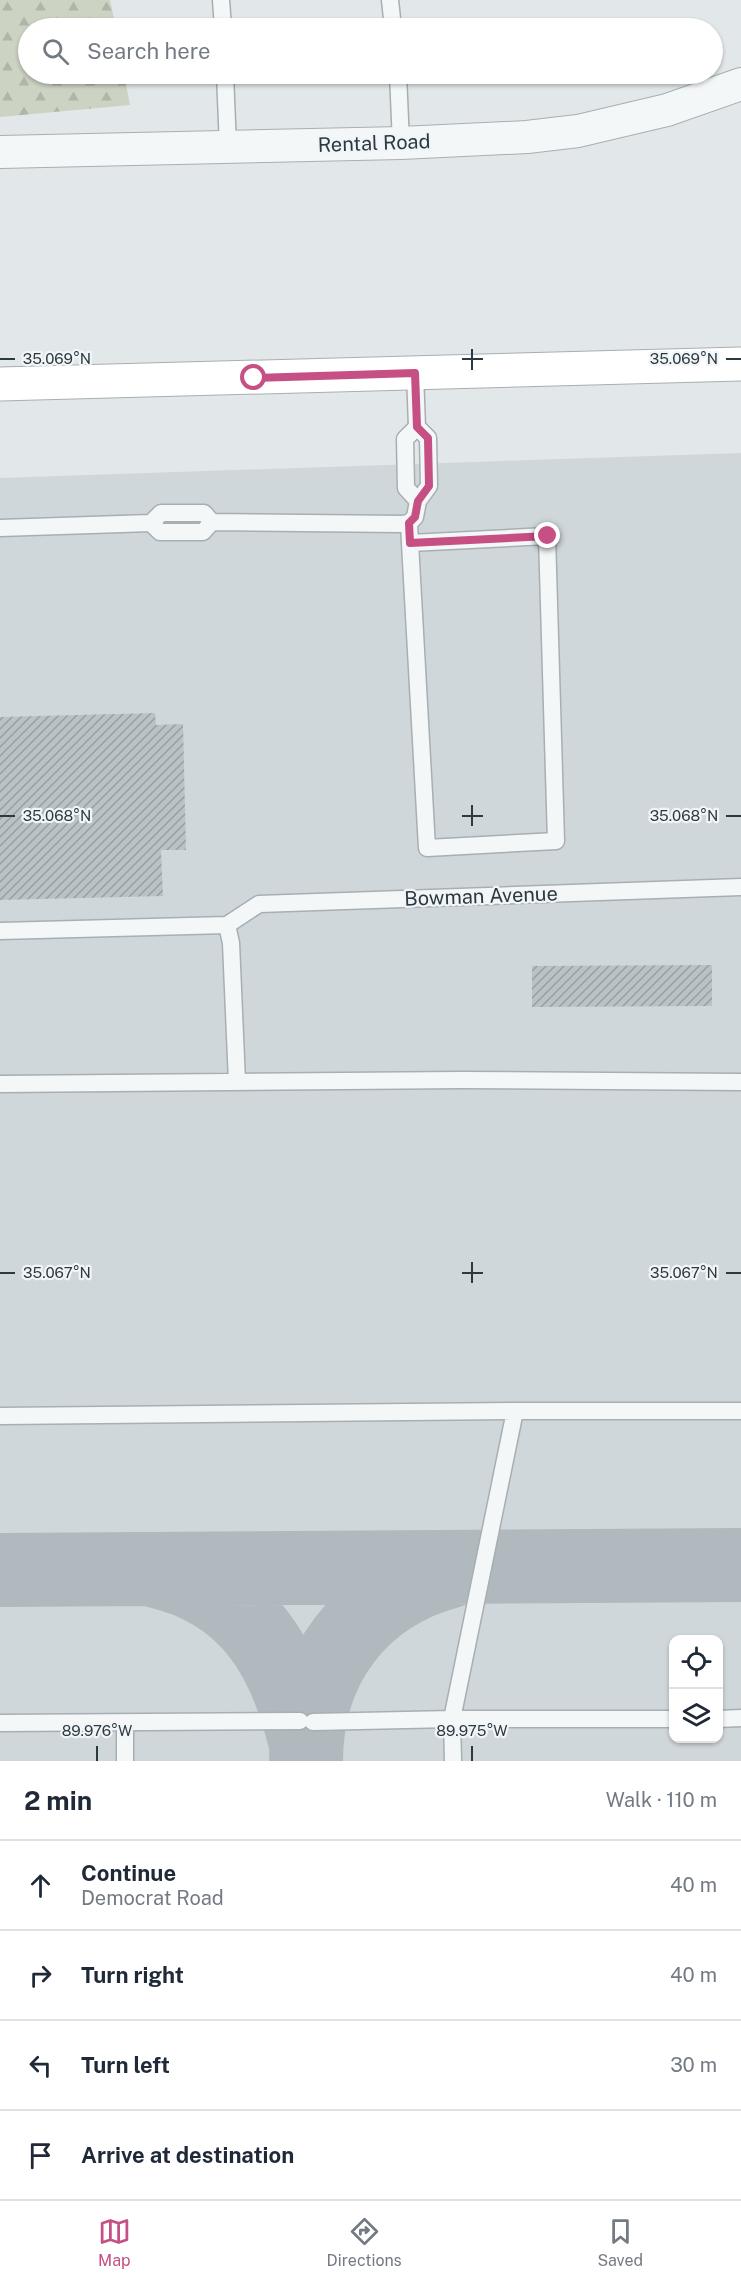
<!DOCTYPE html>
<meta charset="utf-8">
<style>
body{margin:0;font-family:"Public Sans",sans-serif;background:#f6f6f7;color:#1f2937}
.controls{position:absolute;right:18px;bottom:18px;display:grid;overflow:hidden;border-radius:12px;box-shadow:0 2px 4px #0004}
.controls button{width:54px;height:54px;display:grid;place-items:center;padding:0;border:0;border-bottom:2px solid #e0e1e3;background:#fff;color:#1f2937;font:30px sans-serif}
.stop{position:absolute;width:18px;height:18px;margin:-14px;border:4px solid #c64f83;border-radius:50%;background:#fff}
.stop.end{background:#c64f83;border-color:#fff;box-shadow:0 2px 6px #0008}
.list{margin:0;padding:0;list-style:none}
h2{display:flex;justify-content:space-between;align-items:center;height:78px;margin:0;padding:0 24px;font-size:26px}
h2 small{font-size:20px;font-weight:400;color:#747a83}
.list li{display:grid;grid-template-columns:39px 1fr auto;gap:18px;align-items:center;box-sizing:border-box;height:90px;padding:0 24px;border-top:2px solid #e0e1e3}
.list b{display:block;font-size:22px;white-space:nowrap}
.list p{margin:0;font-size:20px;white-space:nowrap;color:#747a83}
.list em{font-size:20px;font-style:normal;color:#747a83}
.icon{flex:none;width:33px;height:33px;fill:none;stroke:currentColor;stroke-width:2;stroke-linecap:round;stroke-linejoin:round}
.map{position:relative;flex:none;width:741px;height:1761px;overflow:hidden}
.search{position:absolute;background:#fff;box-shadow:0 2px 4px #0004;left:18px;right:18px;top:18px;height:66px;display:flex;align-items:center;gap:15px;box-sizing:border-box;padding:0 21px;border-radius:33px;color:#747a83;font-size:22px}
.sheet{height:438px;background:#fff}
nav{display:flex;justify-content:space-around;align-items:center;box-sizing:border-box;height:84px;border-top:2px solid #e0e1e3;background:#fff;font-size:16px;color:#747a83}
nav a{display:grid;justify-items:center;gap:3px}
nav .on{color:#c64f83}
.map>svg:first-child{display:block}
.built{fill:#d0d7db;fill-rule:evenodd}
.forest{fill:url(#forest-firs)}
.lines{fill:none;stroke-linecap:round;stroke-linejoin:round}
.taxiway{stroke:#afb9be;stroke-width:74}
.building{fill:url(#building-hatch)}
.lane-casing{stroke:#a7afb3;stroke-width:19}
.street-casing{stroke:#a7afb3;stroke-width:34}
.secondary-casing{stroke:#a7afb3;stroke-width:35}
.lane{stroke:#f4f7f8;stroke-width:16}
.street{stroke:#f4f7f8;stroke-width:32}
.secondary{stroke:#fff;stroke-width:33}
.route{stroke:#c64f83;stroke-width:8}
.ticks{fill:none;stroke:#2b3940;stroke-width:2}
.labels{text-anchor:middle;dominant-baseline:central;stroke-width:4.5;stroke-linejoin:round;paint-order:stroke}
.street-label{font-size:20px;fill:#2b3940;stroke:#f1f5f7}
.ticks-label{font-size:15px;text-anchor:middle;fill:#2b3940;stroke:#f1f5f7;stroke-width:4.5;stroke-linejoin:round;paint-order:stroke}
</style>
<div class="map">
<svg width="741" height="1761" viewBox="0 0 741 1761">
<defs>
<pattern id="forest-firs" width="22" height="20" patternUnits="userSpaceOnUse" patternTransform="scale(1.5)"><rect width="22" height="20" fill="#ccd3c3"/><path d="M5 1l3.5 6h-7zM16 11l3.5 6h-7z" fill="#afb6a9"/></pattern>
<pattern id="building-hatch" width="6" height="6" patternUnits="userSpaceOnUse" patternTransform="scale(1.5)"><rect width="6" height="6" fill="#b9c2c6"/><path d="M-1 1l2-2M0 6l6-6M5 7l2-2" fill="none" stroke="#979fa2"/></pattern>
</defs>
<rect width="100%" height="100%" fill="#e2e7e9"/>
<path class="built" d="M741,453V1761H0V478ZM674,1640H718V1738H674Z"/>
<path class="forest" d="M0,0H110L116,28H28V74H124L130,105L0,117Z"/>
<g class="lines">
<path class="taxiway" d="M0,1570L741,1565
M156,1571C248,1592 286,1659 306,1744
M306,1761C306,1668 360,1595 451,1571"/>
</g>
<path class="building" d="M155,713L156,725L183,724L186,850H161L163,896L0,900V717Z
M712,965V1006L532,1007V966Z"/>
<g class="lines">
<defs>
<path id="lane" d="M221,0L223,28
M390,0L393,28
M225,74L228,147
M398,74L401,143
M415,373L417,427L428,438L429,486L418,501L406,488L405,439L417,427
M212,522L203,532H160L151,523L161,513H204L212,522L402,524L409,523L415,517L418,501
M409,523L410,543L427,848L556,841L547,536L410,543
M0,528L151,523
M227,925L259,904L741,887
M0,931L227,925L231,943L237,1082
M0,1084L460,1080L741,1082
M515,1411H741
M0,1416L515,1411L452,1719L313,1722
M718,1719L741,1718
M0,1723L300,1721
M125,1723V1761
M453,1761L452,1719H674"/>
<path id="street" d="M0,152L401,143L527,137L578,131L667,110L741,84"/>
<path id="secondary" d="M0,384L741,364"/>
</defs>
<use href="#lane" class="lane-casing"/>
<use href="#street" class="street-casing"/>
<use href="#secondary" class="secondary-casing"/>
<use href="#lane" class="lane"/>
<use href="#street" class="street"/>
<use href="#secondary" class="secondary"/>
</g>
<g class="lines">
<path class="route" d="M254,378L415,373L417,427L428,438L429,486L418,501L415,517L409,523L410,543L548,536"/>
</g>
<path class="ticks" d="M472,349V370M0,359H15M462,359H483M726,359H741M472,805V826M0,816H15M462,816H483M726,816H741M472,1262V1283M0,1273H15M462,1273H483M726,1273H741M97,1746V1761M472,1746V1761"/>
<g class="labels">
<g class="street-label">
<text transform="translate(374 143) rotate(-2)">Rental Road</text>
<text transform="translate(481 896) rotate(-2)">Bowman Avenue</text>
</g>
</g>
<g class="ticks-label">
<text x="57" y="364">35.069°N</text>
<text x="684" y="364">35.069°N</text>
<text x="57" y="821">35.068°N</text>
<text x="684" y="821">35.068°N</text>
<text x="57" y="1278">35.067°N</text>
<text x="684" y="1278">35.067°N</text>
<text x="97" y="1736">89.976°W</text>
<text x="472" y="1736">89.975°W</text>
</g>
</svg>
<div class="controls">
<button><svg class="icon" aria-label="locate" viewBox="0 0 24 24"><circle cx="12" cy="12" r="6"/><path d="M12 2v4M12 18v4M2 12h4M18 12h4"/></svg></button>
<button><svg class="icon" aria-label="layers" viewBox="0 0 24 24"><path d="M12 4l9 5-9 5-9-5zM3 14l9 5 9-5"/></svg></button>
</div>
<div class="stop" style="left:254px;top:378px"></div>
<div class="stop end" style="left:548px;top:536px"></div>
<div class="search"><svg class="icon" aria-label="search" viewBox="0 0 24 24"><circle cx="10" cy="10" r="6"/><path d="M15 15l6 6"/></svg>Search here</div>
</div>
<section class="sheet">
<h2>2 min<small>Walk · 110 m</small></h2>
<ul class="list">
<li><svg class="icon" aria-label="ahead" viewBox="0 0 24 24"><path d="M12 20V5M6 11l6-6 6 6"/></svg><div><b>Continue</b><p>Democrat Road</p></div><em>40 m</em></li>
<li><svg class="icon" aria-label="right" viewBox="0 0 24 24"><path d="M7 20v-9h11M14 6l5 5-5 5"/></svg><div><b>Turn right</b></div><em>40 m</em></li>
<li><svg class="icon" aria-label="left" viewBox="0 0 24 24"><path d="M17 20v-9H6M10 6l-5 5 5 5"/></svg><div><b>Turn left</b></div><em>30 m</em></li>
<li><svg class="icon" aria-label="arrive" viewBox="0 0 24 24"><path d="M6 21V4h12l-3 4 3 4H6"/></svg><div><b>Arrive at destination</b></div></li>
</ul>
</section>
<nav>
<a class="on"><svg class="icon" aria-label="map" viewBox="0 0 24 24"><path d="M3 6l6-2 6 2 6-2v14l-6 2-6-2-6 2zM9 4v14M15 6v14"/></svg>Map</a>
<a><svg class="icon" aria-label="directions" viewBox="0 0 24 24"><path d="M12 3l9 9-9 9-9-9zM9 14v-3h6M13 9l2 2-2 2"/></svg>Directions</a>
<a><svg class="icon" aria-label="saved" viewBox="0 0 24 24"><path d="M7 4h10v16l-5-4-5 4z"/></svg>Saved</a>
</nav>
